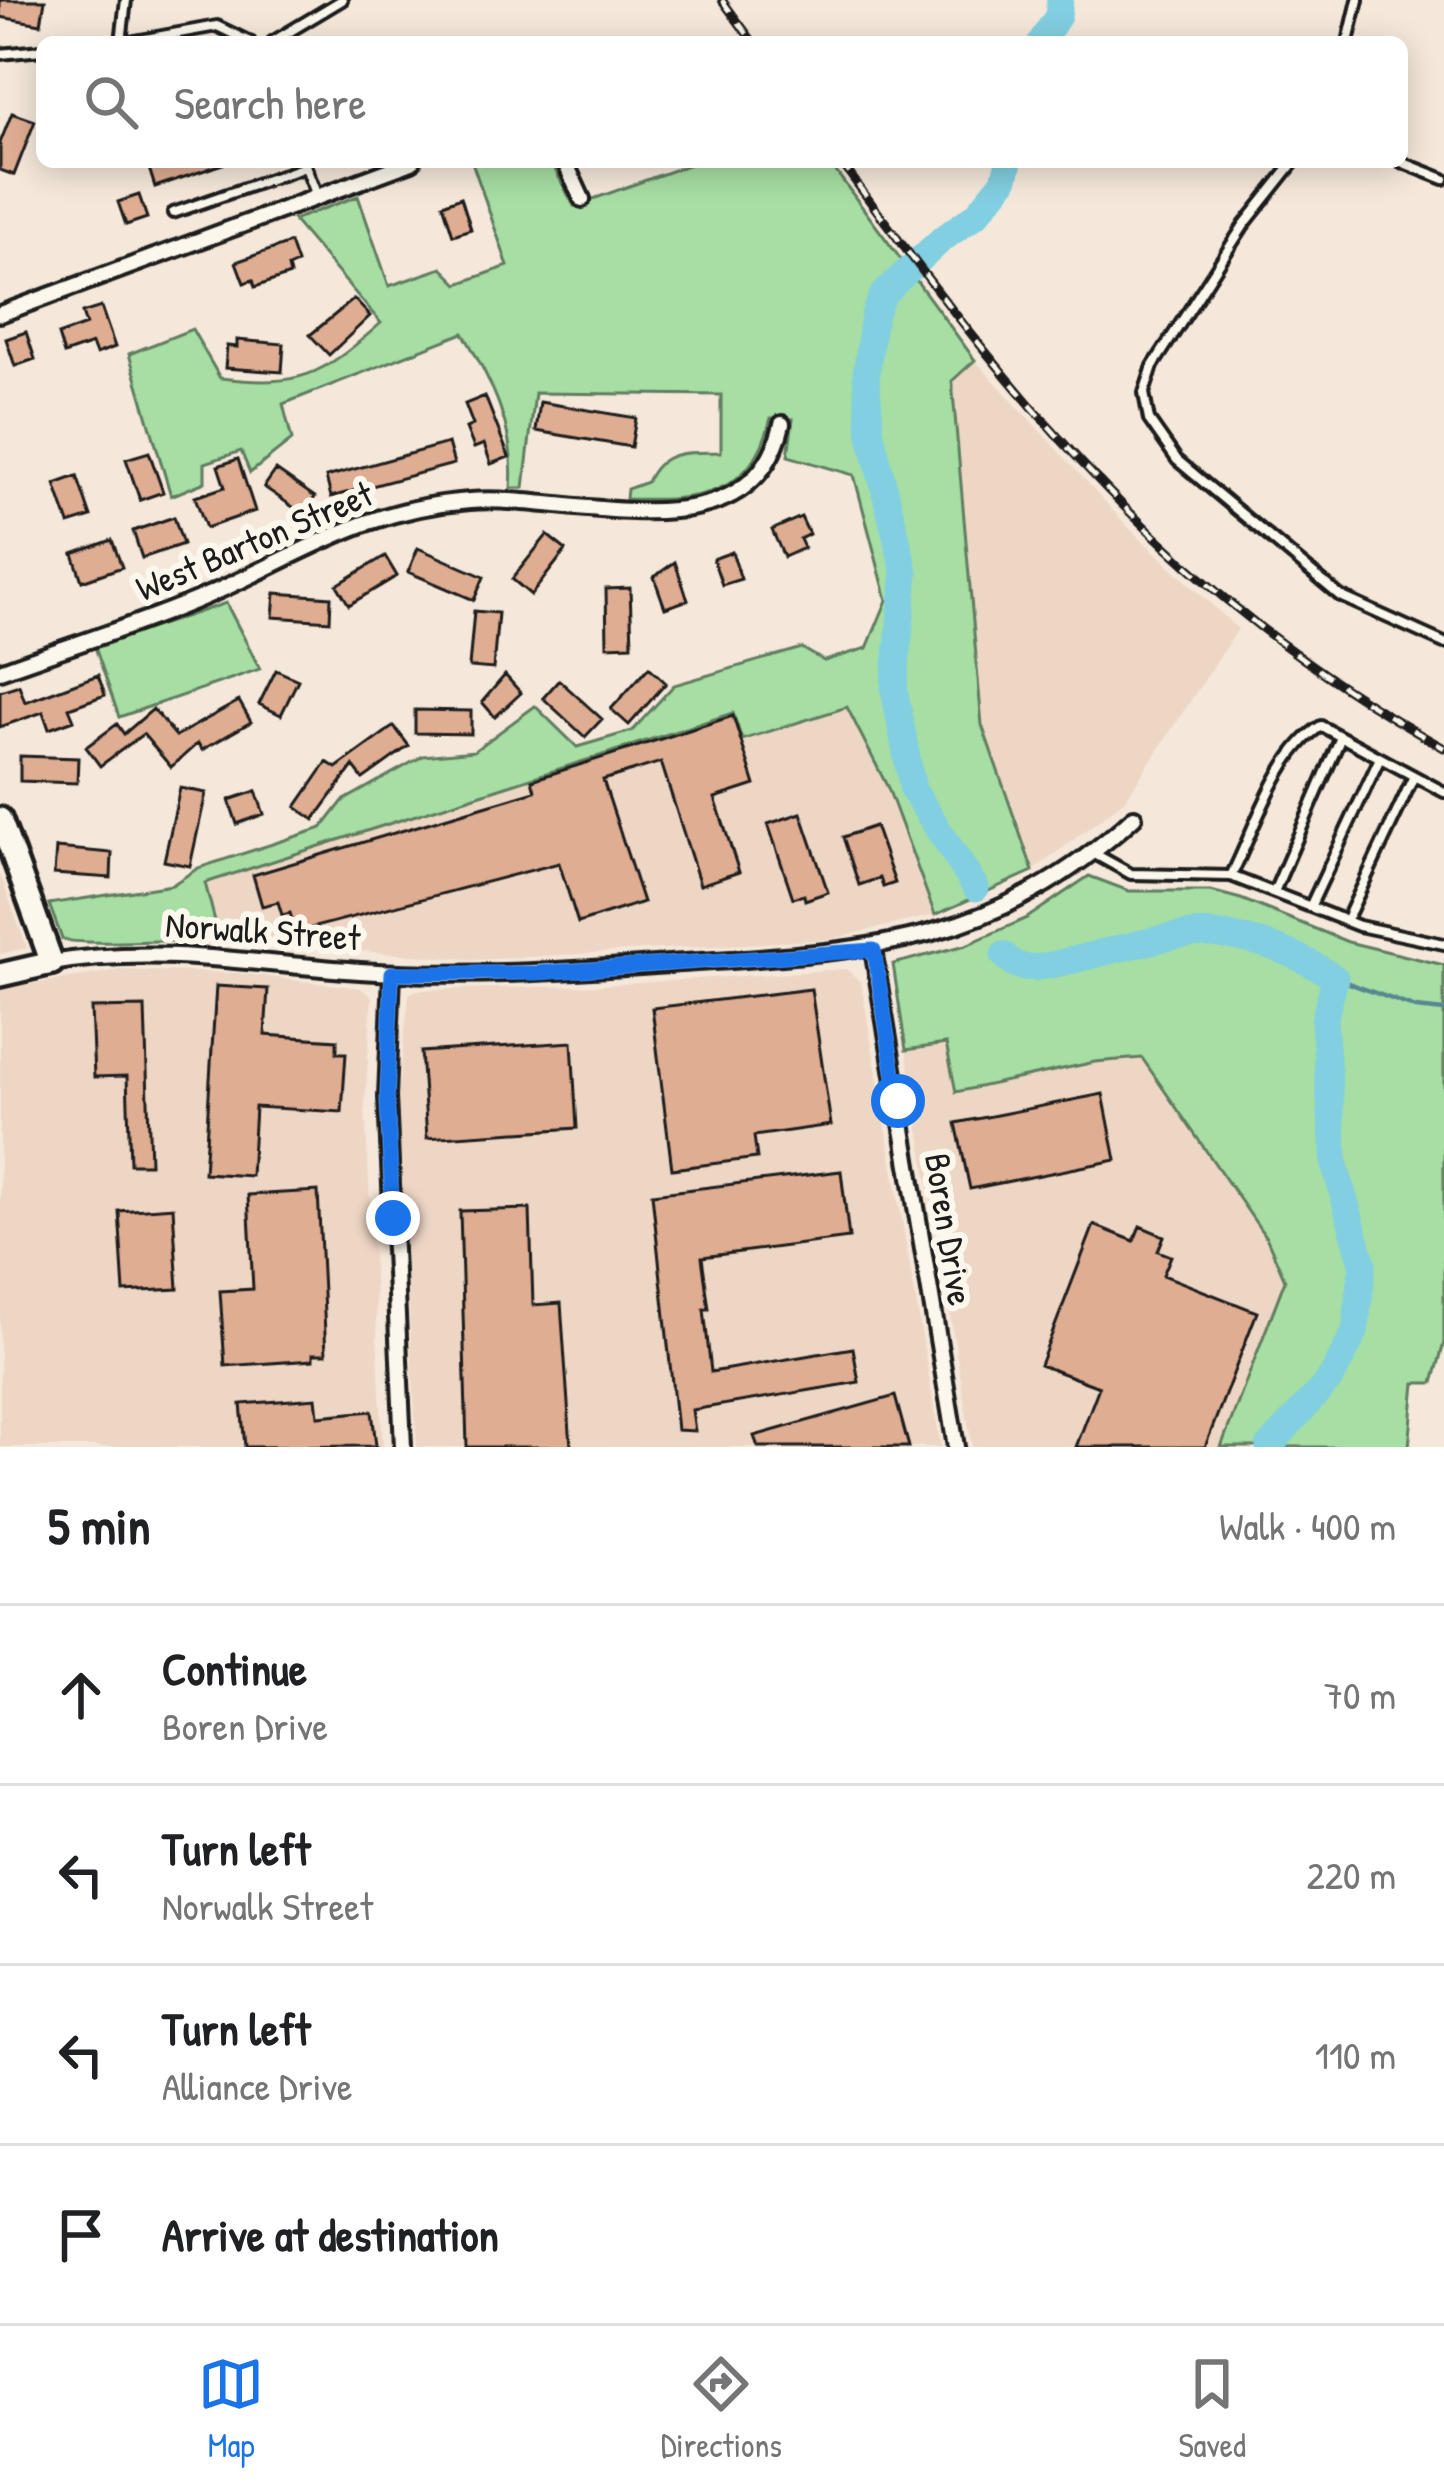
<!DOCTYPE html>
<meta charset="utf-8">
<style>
body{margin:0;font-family:"Patrick Hand",sans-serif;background:#f2f2f2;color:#202124}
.stop{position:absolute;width:36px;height:36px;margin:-27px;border:9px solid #1a73e8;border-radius:50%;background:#fff}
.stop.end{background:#1a73e8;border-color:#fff;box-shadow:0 3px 12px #0008}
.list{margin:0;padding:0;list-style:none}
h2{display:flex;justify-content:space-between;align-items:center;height:156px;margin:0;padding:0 48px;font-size:51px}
h2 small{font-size:39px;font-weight:400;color:#757577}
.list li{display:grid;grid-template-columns:78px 1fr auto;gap:36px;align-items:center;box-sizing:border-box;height:180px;padding:0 48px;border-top:3px solid #e0e0e0}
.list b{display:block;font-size:45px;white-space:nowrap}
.list p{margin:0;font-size:39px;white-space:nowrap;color:#757577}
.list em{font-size:39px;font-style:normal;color:#757577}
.icon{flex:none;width:66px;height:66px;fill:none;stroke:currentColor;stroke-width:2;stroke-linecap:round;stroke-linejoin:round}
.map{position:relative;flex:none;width:1444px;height:1447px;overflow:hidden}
.search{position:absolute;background:#fff;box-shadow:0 6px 30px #0003;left:36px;right:36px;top:36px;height:132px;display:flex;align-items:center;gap:30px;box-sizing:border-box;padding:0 42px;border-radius:18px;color:#757577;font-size:45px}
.sheet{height:876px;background:#fff}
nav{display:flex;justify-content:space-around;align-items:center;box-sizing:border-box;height:168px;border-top:3px solid #e0e0e0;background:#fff;font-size:33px;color:#757577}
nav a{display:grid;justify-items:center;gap:6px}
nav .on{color:#1a73e8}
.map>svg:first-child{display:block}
.built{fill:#eed6c4}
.green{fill:#a6dea3;stroke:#617d60;stroke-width:3}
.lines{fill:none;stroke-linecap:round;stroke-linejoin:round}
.stream{stroke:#598792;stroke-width:4.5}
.river{stroke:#82cfe1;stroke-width:27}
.building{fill:#dfad92;stroke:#1c1c1c;stroke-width:3}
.lane-casing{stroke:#1c1c1c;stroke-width:16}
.street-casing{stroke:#1c1c1c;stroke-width:22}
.secondary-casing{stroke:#1c1c1c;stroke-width:30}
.lane{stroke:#fbf7ec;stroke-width:8}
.street{stroke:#fbf7ec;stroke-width:14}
.secondary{stroke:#fbf7ec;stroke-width:21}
.rail-casing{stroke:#1c1c1c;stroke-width:9}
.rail{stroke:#fbf7ec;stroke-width:4.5;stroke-dasharray:14;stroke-linecap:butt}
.route{stroke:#1a73e8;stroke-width:15}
.labels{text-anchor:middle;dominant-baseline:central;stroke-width:12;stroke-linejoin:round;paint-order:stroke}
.street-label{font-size:36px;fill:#1c1c1c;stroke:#fbf7ec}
</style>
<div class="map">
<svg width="1444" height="1447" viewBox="0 0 1444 1447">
<rect width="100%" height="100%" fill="#f5e8da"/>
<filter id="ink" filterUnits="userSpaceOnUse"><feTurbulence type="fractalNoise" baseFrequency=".00833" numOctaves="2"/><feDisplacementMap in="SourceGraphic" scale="24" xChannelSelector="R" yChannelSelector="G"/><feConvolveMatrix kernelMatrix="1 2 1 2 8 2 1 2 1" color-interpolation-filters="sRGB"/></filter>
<g filter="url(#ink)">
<path class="built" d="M975,360L1129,528L1238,629L1125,800L1033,871L982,725L952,381Z
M847,706L888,788L935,915L831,939L477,960L220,940L204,884L733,713L743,740Z
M0,874L27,948L0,954Z
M846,969L861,982L941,1447H417L397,1105L409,994L417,990L606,985Z
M120,970L237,973L361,988L372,997L365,1105L383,1447H0V989Z
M946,1044L957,1092L1095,1062L1142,1058L1267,1239L1285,1280L1221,1447H972L906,1050Z"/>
<path class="green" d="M472,162H551L574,206L696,162H829L975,360L952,381L982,725L1033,871L935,915L888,788L847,707L742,740L733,713L205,883L220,940C193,939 74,946 62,939L49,904L172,885L198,868L322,828L343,801L423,756L474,751L535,706L577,747L632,731L674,685L802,648L824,661L867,648L887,600L854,475L788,456L793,419L771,418C752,498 697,501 626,499L627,489L647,482C662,448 688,453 721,452V395L535,393L524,488H511C516,429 492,382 463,333L283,404L292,440L250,473L241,451L205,463V482L171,496L129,354L192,329L220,378C301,387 320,377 381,323L293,220L358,196L389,286L442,268L458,284L508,266Z
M226,603L260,669L119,717L95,647Z
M1089,876L1129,891H1211L1241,899L1348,942L1444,965V1343L1433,1383H1415L1409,1447H1221L1285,1280L1267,1239L1142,1058L1095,1062L956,1092L946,1044L906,1050L893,964L966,945L1027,918Z"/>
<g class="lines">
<path class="stream" d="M1335,978L1416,1008L1444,1011"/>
<path class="river" d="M1041,42L1058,16L1060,0
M976,888L913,790L894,689L905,572L871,435L866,374L874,315L883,294L942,239L976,215L1004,181L1009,162
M1004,955C1009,959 1013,964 1019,966C1046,976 1162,928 1213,934C1260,939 1296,953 1335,978L1324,1021L1335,1166L1363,1264L1355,1332L1331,1378L1269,1447"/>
</g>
<path class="building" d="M0,0H45L41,24L0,17Z
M12,113L35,121L14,175L0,170V143Z
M147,162H222L223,164L155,187Z
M139,195L147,218L126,225L118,202Z
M461,197L471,229L453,235L443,204Z
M290,243L297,263L288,267L290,275L255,287L253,280L244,283L236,262Z
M354,299L370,316L329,355L310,335Z
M101,307L115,347L96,354L92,344L64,354L58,335L86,325L82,313Z
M26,332L35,359L15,366L6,339Z
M237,340L284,344L282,372L225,368L227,346L237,347Z
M485,396L509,457L491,464L484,444L474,448L466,428L473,425L465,404Z
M540,402L636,418L631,447L536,431Z
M448,443L454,464L331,497L326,477Z
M149,452L163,492L140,500L126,459Z
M238,459L255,511L206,528L195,497L225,487L218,466Z
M276,470L315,497L303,514L264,487Z
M77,476L91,517L69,524L55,484Z
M174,517L183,544L142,558L133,531Z
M801,517L809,534L800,539L804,548L784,557L772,530Z
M547,535L566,550L531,595L512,579Z
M112,540L122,567L82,581L73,554Z
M418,548L484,577L474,600L408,572Z
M732,552L741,579L722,585L713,559Z
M385,556L397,576L349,605L337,585Z
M675,562L688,600L665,608L654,577Z
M630,588L632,645L607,646L606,589Z
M275,593L331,597L330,621L273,617Z
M474,611L498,613L493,669L469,667Z
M649,667L666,683L629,725L611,709Z
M276,670L298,680L281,715L259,704Z
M98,675L105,695L69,708L74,720L49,729L43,712L0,727V691L19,685L25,702Z
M505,675L521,693L495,717L482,702Z
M559,680L602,719L585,737L543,698Z
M239,701L251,722L202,750L198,743L171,767L143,734L100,766L86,747L117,724L124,734L153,709L176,736Z
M415,710L471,711V734L415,733Z
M733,716L755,785L715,798L739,872L700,885L661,762L603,780L643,902L578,923L559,863L296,932L290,913L282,915L278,902L262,906L253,875L535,791L532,780Z
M394,726L409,746L363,779L353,766L314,820L296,807L327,762L336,768Z
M20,756L78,758L77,783L20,781Z
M180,788L206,793L190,866L164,861Z
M256,791L264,814L237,824L229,800Z
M801,813L828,892L805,900L804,895L793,898L768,824Z
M875,826L895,883L883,887L880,878L859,885L843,837Z
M56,848L112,853L111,878L54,874Z
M216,986L268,989L265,1035L337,1040V1053H346L342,1112L255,1107L251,1176L204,1173Z
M811,989L831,1125L754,1136L757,1158L672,1169L652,1008Z
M145,1007L150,1164H130L127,1076L94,1077L91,1008Z
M572,1042L577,1128L427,1138L421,1052Z
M1103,1094L1116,1160L970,1189L956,1123Z
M841,1171L849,1238L702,1257L709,1309H704L711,1372L853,1348L859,1382L692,1410L695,1431L677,1430L652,1194Z
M318,1191L326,1354H313V1360L225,1366L220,1291L253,1289L248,1195Z
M173,1207L178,1289L124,1292L119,1211Z
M530,1209L533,1305L561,1303L571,1447H467L460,1211Z
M1094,1225L1134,1241L1140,1226L1164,1236L1158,1251L1171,1256L1163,1275L1257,1312L1205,1447H1076L1099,1387L1040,1365Z
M895,1396L909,1447H758L754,1436Z
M316,1398L318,1416L372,1411L376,1446L245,1447L241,1404Z"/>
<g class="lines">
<defs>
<path id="lane" d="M121,42L126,0
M129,42L217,26L250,42
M272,42L342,0
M1348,42L1358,0
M0,54L42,50
M1294,162L1244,225L1153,366L1144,393L1149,420L1177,460L1340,596L1444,643
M1401,162L1444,179
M305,165L317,196
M173,213L305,167
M1093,853L1131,874L1231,876L1359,926L1444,944
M1231,876C1254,831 1277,753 1321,726L1444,792
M1274,892L1341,737
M1310,907L1380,758
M1346,921L1414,776"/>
<path id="street" d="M565,162L582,199
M0,314L412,162
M0,671C68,646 140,625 206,596C302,555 360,509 470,501C571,493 751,562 782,424
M873,949L956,1447
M52,963C156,945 256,964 360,971C463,978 567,971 669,964C856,951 987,952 1134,817
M392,973L387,1097L403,1447"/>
<path id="secondary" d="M0,819L52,963L0,975"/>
</defs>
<use href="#lane" class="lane-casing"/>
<use href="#street" class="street-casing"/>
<use href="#secondary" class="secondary-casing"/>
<use href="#lane" class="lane"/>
<use href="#street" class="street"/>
<use href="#secondary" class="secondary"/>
<defs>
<path id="rail" d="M722,0L753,42
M841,162C1021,408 1173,597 1444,748"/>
</defs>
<use href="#rail" class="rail-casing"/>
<use href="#rail" class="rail"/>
</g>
</g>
<g class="lines" filter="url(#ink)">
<path class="route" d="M393,1218L387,1097L392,973H536L874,950L898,1101"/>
</g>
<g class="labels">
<g class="street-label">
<text transform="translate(254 540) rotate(-23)">West Barton Street</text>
<text transform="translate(263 930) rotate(4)">Norwalk Street</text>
<text transform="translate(950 1229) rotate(81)">Boren Drive</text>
</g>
</g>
</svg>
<div class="stop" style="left:898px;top:1101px"></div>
<div class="stop end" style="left:393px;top:1218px"></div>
<div class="search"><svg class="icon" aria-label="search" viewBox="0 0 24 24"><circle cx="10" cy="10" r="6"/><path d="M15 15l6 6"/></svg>Search here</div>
</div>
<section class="sheet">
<h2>5 min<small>Walk · 400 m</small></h2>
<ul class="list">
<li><svg class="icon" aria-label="ahead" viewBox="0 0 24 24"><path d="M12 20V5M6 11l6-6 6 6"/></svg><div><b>Continue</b><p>Boren Drive</p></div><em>70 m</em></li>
<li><svg class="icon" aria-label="left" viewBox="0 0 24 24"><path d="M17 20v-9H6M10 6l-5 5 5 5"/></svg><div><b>Turn left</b><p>Norwalk Street</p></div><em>220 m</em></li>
<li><svg class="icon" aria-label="left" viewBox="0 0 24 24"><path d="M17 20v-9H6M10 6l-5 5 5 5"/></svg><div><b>Turn left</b><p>Alliance Drive</p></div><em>110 m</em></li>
<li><svg class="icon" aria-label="arrive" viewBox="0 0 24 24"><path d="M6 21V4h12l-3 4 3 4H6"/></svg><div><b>Arrive at destination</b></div></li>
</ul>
</section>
<nav>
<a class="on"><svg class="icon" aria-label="map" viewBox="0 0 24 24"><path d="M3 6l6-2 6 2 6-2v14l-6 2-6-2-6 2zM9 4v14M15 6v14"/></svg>Map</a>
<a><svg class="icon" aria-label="directions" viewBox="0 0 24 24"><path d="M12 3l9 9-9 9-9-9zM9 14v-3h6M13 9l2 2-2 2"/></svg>Directions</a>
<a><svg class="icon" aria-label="saved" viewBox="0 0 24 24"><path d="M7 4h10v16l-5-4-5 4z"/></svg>Saved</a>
</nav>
